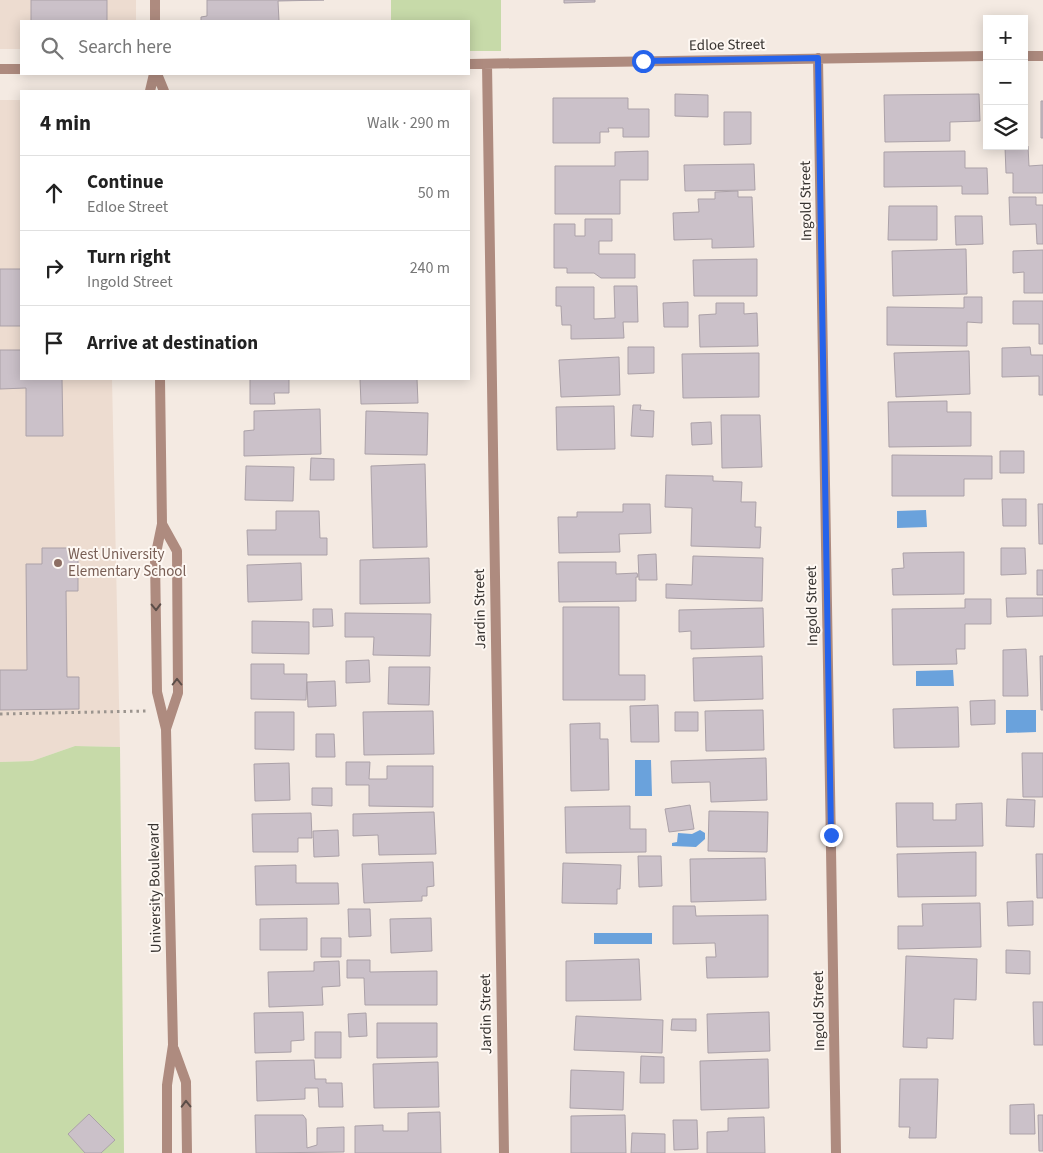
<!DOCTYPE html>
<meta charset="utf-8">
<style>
body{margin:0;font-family:"Source Sans 3",sans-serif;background:#f6f6f6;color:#222}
.controls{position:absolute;right:15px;top:15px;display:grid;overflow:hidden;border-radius:0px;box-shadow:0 2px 12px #0003}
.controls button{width:45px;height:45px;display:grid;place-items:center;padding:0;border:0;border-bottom:1px solid #e0e0e0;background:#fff;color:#222;font:25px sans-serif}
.stop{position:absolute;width:15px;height:15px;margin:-11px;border:4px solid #2563eb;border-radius:50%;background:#fff}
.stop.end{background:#2563eb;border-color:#fff;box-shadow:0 1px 5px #0008}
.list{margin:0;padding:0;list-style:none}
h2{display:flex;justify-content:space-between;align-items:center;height:65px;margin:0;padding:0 20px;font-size:21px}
h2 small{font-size:16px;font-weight:400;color:#767676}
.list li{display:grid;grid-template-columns:32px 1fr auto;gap:15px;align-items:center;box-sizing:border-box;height:75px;padding:0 20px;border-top:1px solid #e0e0e0}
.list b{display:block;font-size:19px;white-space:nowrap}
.list p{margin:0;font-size:16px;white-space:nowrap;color:#767676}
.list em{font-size:16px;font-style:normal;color:#767676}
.icon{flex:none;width:28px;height:28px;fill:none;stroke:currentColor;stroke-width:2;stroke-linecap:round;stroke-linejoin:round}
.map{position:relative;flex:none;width:1043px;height:1153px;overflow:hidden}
.search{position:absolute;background:#fff;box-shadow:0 2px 12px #0003;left:20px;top:20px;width:450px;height:55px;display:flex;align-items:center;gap:12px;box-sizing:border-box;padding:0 18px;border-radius:0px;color:#767676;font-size:19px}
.panel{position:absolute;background:#fff;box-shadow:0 2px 12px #0003;left:20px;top:90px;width:450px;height:290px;border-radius:0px}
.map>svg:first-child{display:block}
.built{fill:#eddcd0}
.green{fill:#c7daa9}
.water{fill:#6aa2dc}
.building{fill:#cbc1c9;stroke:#aba1a8}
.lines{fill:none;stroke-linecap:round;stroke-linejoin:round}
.path{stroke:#9b948e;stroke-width:3;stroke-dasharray:2.5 4;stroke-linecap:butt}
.minor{stroke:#ae8b7f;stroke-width:10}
.tertiary{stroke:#ae8b7f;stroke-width:10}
.oneway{stroke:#5b4d48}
.route{stroke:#2563eb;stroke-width:6}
.education-dot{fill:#8d6e63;stroke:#fef8f3;stroke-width:2}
.labels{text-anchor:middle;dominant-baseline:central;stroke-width:4;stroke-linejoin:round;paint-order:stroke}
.street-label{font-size:15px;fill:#373330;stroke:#fef8f3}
.education-label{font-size:15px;fill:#785e54;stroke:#fef8f3;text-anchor:start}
</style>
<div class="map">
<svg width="1043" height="1153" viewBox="0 0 1043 1153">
<rect width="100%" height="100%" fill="#f4eae2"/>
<path class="built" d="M0,0H136V21H21V49H0Z
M0,100H21V379H112L120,747L75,746L32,761L0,762Z"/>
<path class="green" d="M391,0H501V51H469V21H391Z
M75,746L120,747L124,1153H0V762L32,761Z"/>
<path class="water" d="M926,510L927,527L897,528V511Z
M953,670L954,686H916V671Z
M1006,710H1036V732L1006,733Z
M635,760H651L652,796H635Z
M700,830L705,833V839L696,847L672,846V843L677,842L678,833L692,834Z
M594,933H652V944H594Z"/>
<path class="building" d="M31,0H107V21H31Z
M207,0H324L278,1L279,21H201V17L207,16Z
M564,0H595V2L564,3Z
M675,94L708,95V117L675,116Z
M979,94L980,121L950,122V141L885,142L884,95Z
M553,98H628V109H649V137H623V128H608L609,132H600V143H553Z
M1041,101H1043V138H1041Z
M724,112H751V144L724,145Z
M1028,146L1029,166L1043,165V193H1013V173H1006L1005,147Z
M648,151V180H620V214H555V166H615V152Z
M965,151V168H987L988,194H962V186L884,187V152Z
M754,164L755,190L685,191L684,165Z
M738,191V197H752L754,247L712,248V239L674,240L673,213L699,212L698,199H715V192Z
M1009,197H1036V205H1043V244H1037L1036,224L1010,225Z
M889,206H937V240H888Z
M955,216H982L983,244L956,245Z
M585,219H612V241H599V254H635V278H601L594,273H567V268H554V224H575V236H585Z
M966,249L967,294L893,296L892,251Z
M1043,250V293H1024V272L1013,273V251Z
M757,259V296H694L693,260Z
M0,269H21V326H0Z
M614,286H637L638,322H623L624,338L571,339V325H562L561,306H556V287H594V319L615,318Z
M964,297H982V323L967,322V346L887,345V307L964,308Z
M1013,301H1043V344H1039V324H1013Z
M688,302V327H664L663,303Z
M716,303H744V314L757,313L758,346L700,347L699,315L716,314Z
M628,347H654V373L628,374Z
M1030,347L1031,355H1043V395H1039V376L1002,377V348Z
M0,350H21V379H62L63,436H26V388L0,389Z
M969,351L970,394L896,397L894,353Z
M759,353V397L683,398L682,354Z
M619,357L620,395L561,397L559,360Z
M250,379H289V393H274L275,404H250Z
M360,379H417L418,403L361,404Z
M947,401V412H971V446L889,447L888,402Z
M633,405H641L640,410L654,411L653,437L631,436Z
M614,406L615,449L557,450L556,407Z
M320,409L321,454L244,456V431L254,430V411Z
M366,411L428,413L427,455L365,454Z
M721,415H760L762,467L722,468Z
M711,422L712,444L692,445L691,423Z
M1000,451H1024V473H1000Z
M892,455L992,456V479H964V496H892Z
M311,458L334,459V480H310Z
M425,464L427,547L373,548L371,466Z
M246,466L294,467L293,501L245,500Z
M666,475L713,476V481L742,482L741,502H756L755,527H761L760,548L691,546L692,508L665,507Z
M1002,499H1026V526H1003Z
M623,504H650L651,533L619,534L620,552L559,553L558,517H577V512H623Z
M1038,504H1043V544H1039Z
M276,511H319L320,538H327V555H248L247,530H276Z
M42,548H71L72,560H78V591H66L67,677H79V709L0,710V670H27L26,564H42Z
M1001,548H1025L1026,574L1001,575Z
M964,552V594L893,595L892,569L904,568L903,553Z
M656,554L657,580H639L638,555Z
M693,556L763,558L762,601L666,598V584L692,585Z
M429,558L430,603L360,604V560Z
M558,562H616V574L637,573L638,577H636V601L559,602Z
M301,563L302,600L248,602L247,565Z
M1037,570H1043V595H1037Z
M1006,598H1043V616L1007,617Z
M965,599H991V624H965V649H956L957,664L893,665L892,609L965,608Z
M563,607H619V675H645V700H563Z
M763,608L764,647L691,649V631L679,632V610Z
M313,609H332L333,626L313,627Z
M345,613L431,614L430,656L373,655L374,637H345Z
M252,621L309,622V654L252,653Z
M1026,649L1028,696H1003V650Z
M762,656L763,699L694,701L693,658Z
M1040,656H1043V710H1041Z
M369,660L370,682L346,683V661Z
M251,664H284V674H307L306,700L251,699Z
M389,667H430L429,705L388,704Z
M335,681L336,706L308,707L307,682Z
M995,700V724L971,725L970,701Z
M658,705L659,742H631L630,706Z
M958,707L959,747L894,748L893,709Z
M763,710L764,750L706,751L705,711Z
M433,711L434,754L364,755L363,712Z
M255,712H294V750L255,749Z
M675,712H698V731H675Z
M600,723V739H608L609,790L571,791L570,724Z
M316,734H334L335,757H316Z
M1022,753H1043V797H1023Z
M766,758L767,800L711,802L710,782L672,783L671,761Z
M346,762H370L369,779H387V766H433V807L369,806V785H346Z
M289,763L290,800L255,801L254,764Z
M312,788H332V806L312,805Z
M1007,799L1035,800L1034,827L1006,826Z
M896,803H933V820H956V804L982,803L983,846L897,847Z
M690,805L694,829L669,832L665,809Z
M630,806V829H646V852L566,853L565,807Z
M709,811L768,812L767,852L708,851Z
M434,812L436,854L379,855L378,835L353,836V814Z
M311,813L312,838H298V852H253L252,814Z
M338,830L339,856L314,857L313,831Z
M976,852V896L898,897L897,854Z
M1036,854H1043V898H1037Z
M638,856H661L662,886L639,887Z
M765,858L766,900L691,902L690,859Z
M433,862L434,886L427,887V896H422V901L364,903L362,864Z
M563,863L621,865L620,889H617V904L562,903Z
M296,865V883H338L339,904L256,905L255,866Z
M1033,901V925L1008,926L1007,902Z
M980,903L981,947L898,949V926H923L922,904Z
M673,906H695L696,916L768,915V977L707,978L706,957H716L715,943L673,944Z
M348,909H370L371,936L349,937Z
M307,918V950H260V919Z
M431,918L432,951L391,953L390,919Z
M321,938H341V957H321Z
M1006,950L1030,951V974L1006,973Z
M906,956L977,959L976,1000L954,999L953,1039L927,1038V1048L903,1047Z
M639,959L641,1000L566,1001V961Z
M347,960H370V972L437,971V1005H365L364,978H347Z
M339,961L340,986L322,987L323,1005L269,1007L268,972L314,971V962Z
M1033,1002H1043V1045H1034Z
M303,1012L304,1040L291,1041V1052L255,1053L254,1013Z
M769,1012L770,1051L708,1053L707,1014Z
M366,1013L367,1036L349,1037L348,1014Z
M576,1016L663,1020L662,1053L574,1050Z
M672,1019H696V1031L671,1030Z
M377,1023H437V1057L377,1058Z
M315,1032H341V1058H315Z
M641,1056L664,1057V1083H640Z
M768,1059L769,1108L701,1110L700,1061Z
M314,1060L315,1079H326V1083H342L343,1107H319L318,1088H305V1099L257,1101L256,1061Z
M438,1062L439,1107L374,1108L373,1064Z
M571,1070L624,1072L623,1110L570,1108Z
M900,1079H938L936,1138H909L910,1127H899Z
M1034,1104L1035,1134H1010V1105Z
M440,1112L441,1153H355V1126L383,1125V1131H408V1113Z
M89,1114L115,1140L101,1153H85L68,1134Z
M255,1115H303L306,1119L307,1148L317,1145V1128L344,1127V1152L256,1153Z
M625,1115L626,1153H571V1116Z
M1038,1115H1043V1151H1039Z
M764,1117L765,1153H707V1132L728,1131V1118Z
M673,1120H697L698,1149L674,1150Z
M632,1133L665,1134V1153H631Z"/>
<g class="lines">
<path class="path" d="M0,714L146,711"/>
<path class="minor" d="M1024,56H1043
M818,58L836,1153
M469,64L987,56
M487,64L504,1153
M0,69H21"/>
<path class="tertiary" d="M155,0V21
M157,74L164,91
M150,91L154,74
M160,379L162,524L155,558L157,692L166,729L173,1045L167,1085V1153
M162,524L177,551L178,693L166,729
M174,1049L186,1082L187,1153"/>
</g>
<defs><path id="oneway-chevron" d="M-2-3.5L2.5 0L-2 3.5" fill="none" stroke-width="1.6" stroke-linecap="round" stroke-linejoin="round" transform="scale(1.25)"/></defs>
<g class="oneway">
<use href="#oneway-chevron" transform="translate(156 607) rotate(89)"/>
<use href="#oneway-chevron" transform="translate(177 682) rotate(-90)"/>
<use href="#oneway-chevron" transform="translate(186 1104) rotate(-91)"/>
</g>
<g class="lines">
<path class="route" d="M643,61L818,58L831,835"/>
</g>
<circle class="education-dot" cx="58" cy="563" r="5"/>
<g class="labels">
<g class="street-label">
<text transform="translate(727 45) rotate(-1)">Edloe Street</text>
<text transform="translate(806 201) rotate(-91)">Ingold Street</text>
<text transform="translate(812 606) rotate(-91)">Ingold Street</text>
<text transform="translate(480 609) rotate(-91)">Jardin Street</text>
<text transform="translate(155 888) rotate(-91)">University Boulevard</text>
<text transform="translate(819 1011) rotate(-91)">Ingold Street</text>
<text transform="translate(486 1014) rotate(-91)">Jardin Street</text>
</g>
<g class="education-label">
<text x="68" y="554">West University<tspan x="68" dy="17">Elementary School</tspan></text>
</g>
</g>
</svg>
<div class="controls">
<button>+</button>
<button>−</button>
<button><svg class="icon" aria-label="layers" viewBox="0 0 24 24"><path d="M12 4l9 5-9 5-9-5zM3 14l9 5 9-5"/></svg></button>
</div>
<div class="stop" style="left:643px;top:61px"></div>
<div class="stop end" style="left:831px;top:835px"></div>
<div class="search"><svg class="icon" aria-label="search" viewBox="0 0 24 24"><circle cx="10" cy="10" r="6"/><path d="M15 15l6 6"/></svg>Search here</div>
<section class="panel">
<h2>4 min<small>Walk · 290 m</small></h2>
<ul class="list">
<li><svg class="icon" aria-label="ahead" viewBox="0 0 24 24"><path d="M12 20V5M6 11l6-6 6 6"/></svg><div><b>Continue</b><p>Edloe Street</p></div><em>50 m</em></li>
<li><svg class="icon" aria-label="right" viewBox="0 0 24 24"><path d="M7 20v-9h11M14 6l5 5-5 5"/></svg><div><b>Turn right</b><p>Ingold Street</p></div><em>240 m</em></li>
<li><svg class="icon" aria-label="arrive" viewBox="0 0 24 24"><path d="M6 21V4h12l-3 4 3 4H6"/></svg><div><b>Arrive at destination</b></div></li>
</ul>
</section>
</div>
